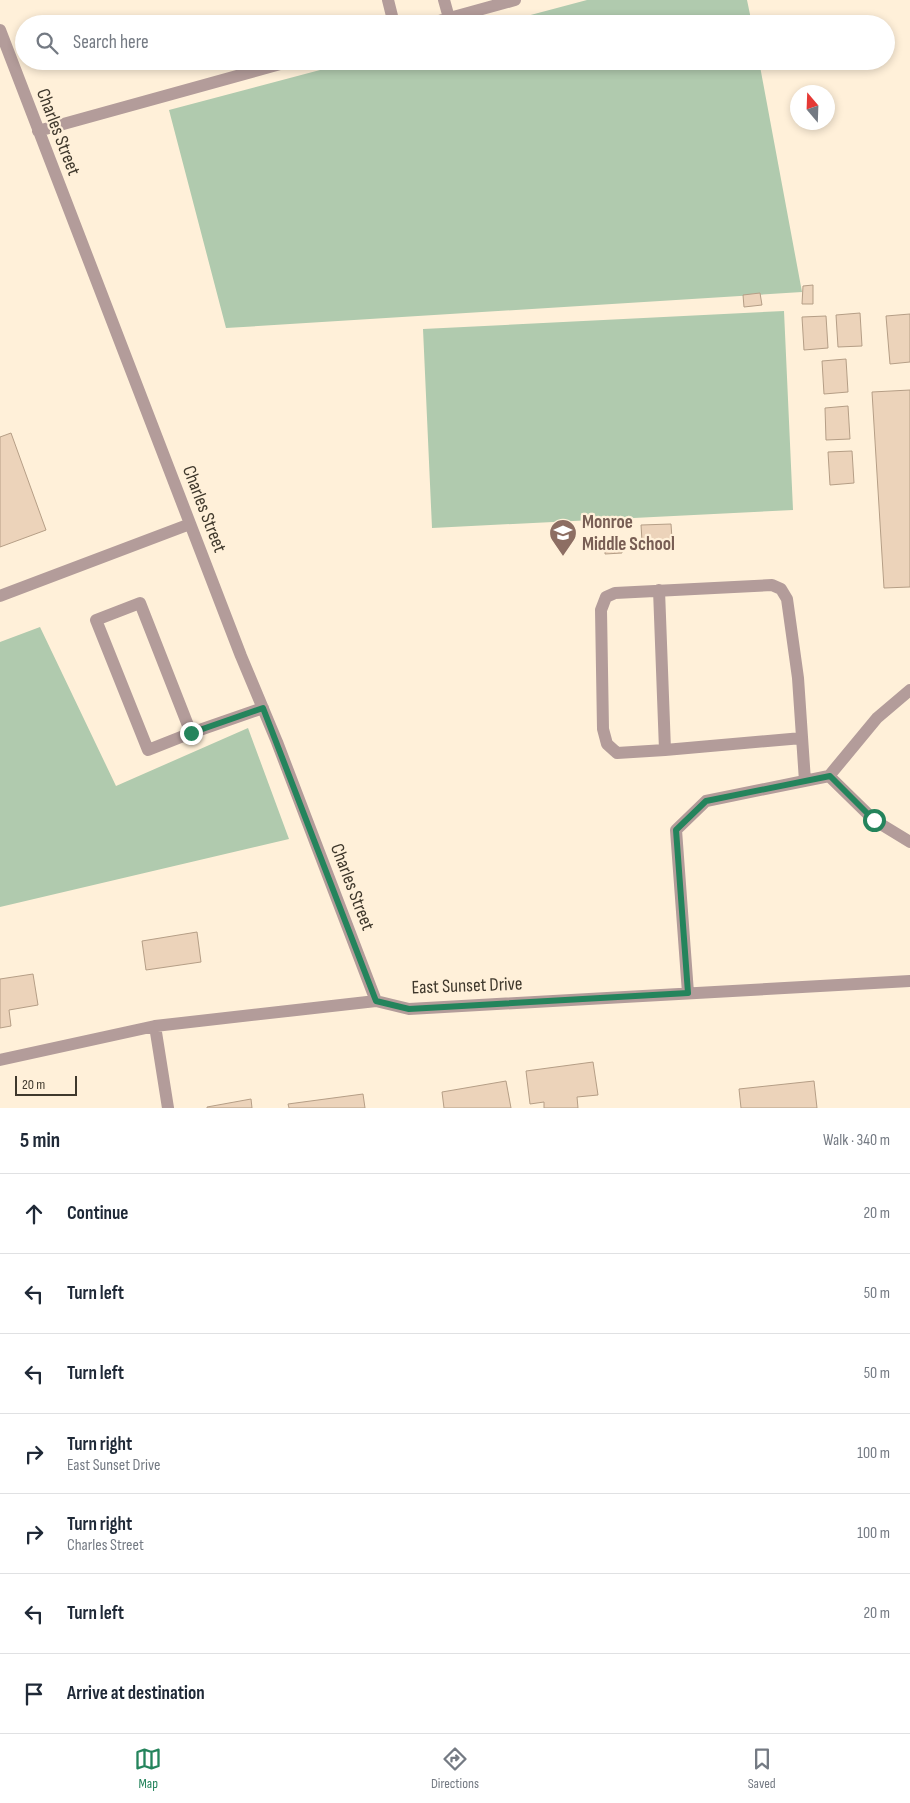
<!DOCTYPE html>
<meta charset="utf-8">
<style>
body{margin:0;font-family:"Sofia Sans Condensed",sans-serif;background:#f2f2f3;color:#1f2937}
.compass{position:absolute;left:790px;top:85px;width:45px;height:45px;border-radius:50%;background:#fff;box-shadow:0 2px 8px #0003;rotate:341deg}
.scale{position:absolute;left:15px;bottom:12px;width:62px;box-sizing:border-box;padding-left:5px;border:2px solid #3f382c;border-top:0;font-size:14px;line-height:18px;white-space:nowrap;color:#3f382c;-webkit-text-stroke:4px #fff0d9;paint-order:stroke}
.stop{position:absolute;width:15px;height:15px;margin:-11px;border:4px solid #24845c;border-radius:50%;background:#fff}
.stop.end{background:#24845c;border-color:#fff;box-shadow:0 1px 5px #0008}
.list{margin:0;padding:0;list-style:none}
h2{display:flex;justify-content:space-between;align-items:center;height:65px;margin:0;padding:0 20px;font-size:21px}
h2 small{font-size:16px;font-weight:400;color:#747a83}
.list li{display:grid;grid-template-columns:32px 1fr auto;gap:15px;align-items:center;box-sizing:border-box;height:80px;padding:0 20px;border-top:1px solid #e0e1e3}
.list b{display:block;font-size:19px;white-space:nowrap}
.list p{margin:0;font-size:16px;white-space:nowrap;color:#747a83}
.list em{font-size:16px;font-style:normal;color:#747a83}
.icon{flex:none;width:28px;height:28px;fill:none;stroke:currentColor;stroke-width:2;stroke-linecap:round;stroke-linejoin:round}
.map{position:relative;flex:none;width:910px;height:1108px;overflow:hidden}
.search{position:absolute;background:#fff;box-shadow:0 2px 8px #0003;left:15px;right:15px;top:15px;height:55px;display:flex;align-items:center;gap:12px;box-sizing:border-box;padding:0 18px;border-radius:28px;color:#747a83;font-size:19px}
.sheet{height:625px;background:#fff}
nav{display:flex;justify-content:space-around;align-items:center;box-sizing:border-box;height:70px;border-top:1px solid #e0e1e3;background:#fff;font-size:14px;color:#747a83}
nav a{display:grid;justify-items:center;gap:2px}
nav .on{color:#24845c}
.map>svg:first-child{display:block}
.green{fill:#b0caae}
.building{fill:#ecd3ba;stroke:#b59e86}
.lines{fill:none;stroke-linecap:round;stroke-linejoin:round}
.minor{stroke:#b39c9a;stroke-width:12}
.route{stroke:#24845c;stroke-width:6}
.labels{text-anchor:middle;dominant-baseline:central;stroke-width:4.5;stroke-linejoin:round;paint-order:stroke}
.street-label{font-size:19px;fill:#3f382c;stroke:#fff0d9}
.education-label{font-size:19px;font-weight:bold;fill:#785e54;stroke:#fff0d9;text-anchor:start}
</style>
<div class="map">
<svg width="910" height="1108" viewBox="0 0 910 1108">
<rect width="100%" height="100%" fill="#fff0d9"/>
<path class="green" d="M587,0H747L752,24H497Z
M354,61H759L802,292L226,328L169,110Z
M784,311L793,510L432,528L423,329Z
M40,627L116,786L248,728L289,839L0,907V642Z"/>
<path class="building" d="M813,285V304H802L803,286Z
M760,293L762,305L744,307L743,295Z
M860,313L862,346L838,347L836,315Z
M910,314V362L890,364L886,316Z
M826,316L828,348L804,350L802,317Z
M846,359L848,392L824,394L822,361Z
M910,390V587L884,588L872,392Z
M848,406L850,439L826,440L825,408Z
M11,433L46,530L0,547V437Z
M852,451L854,483L830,485L828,452Z
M671,524L672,539L642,541L641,525Z
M622,540V553L605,554V541Z
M197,932L201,962L146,970L142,941Z
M33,974L38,1005L9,1010L11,1026L0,1028V979Z
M593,1062L598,1095L577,1097L578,1108H544V1102L530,1104L526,1071Z
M506,1081L511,1108H444L442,1092Z
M814,1081L817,1108H741L739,1089Z
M363,1094L365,1108H289L288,1104Z
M251,1099L252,1108H207V1107Z"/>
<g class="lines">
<path class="minor" d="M388,0L394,24
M444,0L449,18
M428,24L515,0
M0,30L241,656L277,742L376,1001
M38,131L291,61
M659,590L665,750L802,738
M0,596L190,524
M140,603L191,733L148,750L96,620Z
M191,733L263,708
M665,750L617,753L607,744L603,729L601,610L606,597L615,593L772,585L781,589L787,599L798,678L805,781
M829,776L874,820L910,842
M688,993L676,830L706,801L829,776L877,718L910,690
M155,1026L168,1108
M0,1060L155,1026L376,1001L409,1009L910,981"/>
</g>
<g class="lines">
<path class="route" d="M191,733L263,708L376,1001L409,1009L688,993L676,830L706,801L830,776L874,820"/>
</g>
<defs>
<symbol id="school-pin" viewBox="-11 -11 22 30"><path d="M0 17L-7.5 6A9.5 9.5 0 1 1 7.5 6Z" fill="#8d6e63" stroke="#fff0d9"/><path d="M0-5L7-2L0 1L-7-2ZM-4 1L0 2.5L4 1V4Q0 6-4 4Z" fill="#fff"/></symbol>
</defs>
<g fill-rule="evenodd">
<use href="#school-pin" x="547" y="517" width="32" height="43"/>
</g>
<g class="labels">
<g class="street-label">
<text transform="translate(58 132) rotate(69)">Charles Street</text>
<text transform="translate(204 509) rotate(69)">Charles Street</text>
<text transform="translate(352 887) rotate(69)">Charles Street</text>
<text transform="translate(467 986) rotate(-2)">East Sunset Drive</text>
</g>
<g class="education-label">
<text x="582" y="522">Monroe<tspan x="582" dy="22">Middle School</tspan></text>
</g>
</g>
</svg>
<svg class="compass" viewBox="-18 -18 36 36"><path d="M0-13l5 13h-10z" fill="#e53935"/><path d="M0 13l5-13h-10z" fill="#747a83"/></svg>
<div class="scale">20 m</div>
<div class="stop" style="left:874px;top:820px"></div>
<div class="stop end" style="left:191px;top:733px"></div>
<div class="search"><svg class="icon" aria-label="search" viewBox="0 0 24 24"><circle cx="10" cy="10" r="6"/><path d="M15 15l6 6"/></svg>Search here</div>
</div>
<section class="sheet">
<h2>5 min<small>Walk · 340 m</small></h2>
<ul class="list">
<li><svg class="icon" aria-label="ahead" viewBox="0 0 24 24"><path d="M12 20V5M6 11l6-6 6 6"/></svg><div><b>Continue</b></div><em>20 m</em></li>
<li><svg class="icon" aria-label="left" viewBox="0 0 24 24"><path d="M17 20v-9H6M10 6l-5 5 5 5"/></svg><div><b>Turn left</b></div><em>50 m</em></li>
<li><svg class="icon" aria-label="left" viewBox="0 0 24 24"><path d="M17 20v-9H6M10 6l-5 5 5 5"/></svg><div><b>Turn left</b></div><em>50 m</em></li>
<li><svg class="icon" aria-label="right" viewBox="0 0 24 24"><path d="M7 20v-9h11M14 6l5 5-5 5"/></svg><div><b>Turn right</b><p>East Sunset Drive</p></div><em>100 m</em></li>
<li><svg class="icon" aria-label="right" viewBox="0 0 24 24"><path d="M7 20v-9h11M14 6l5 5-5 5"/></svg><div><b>Turn right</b><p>Charles Street</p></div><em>100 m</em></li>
<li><svg class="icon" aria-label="left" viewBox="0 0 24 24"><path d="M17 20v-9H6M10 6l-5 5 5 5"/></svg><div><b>Turn left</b></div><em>20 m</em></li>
<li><svg class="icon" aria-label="arrive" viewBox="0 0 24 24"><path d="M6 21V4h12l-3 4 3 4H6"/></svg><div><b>Arrive at destination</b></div></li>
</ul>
</section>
<nav>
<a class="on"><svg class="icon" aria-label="map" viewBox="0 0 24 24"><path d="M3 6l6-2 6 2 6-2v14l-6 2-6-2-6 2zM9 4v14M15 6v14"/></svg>Map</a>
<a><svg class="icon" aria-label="directions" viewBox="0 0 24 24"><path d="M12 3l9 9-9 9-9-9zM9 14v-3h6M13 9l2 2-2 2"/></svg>Directions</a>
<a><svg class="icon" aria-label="saved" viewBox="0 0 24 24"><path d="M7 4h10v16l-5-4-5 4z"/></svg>Saved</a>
</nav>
